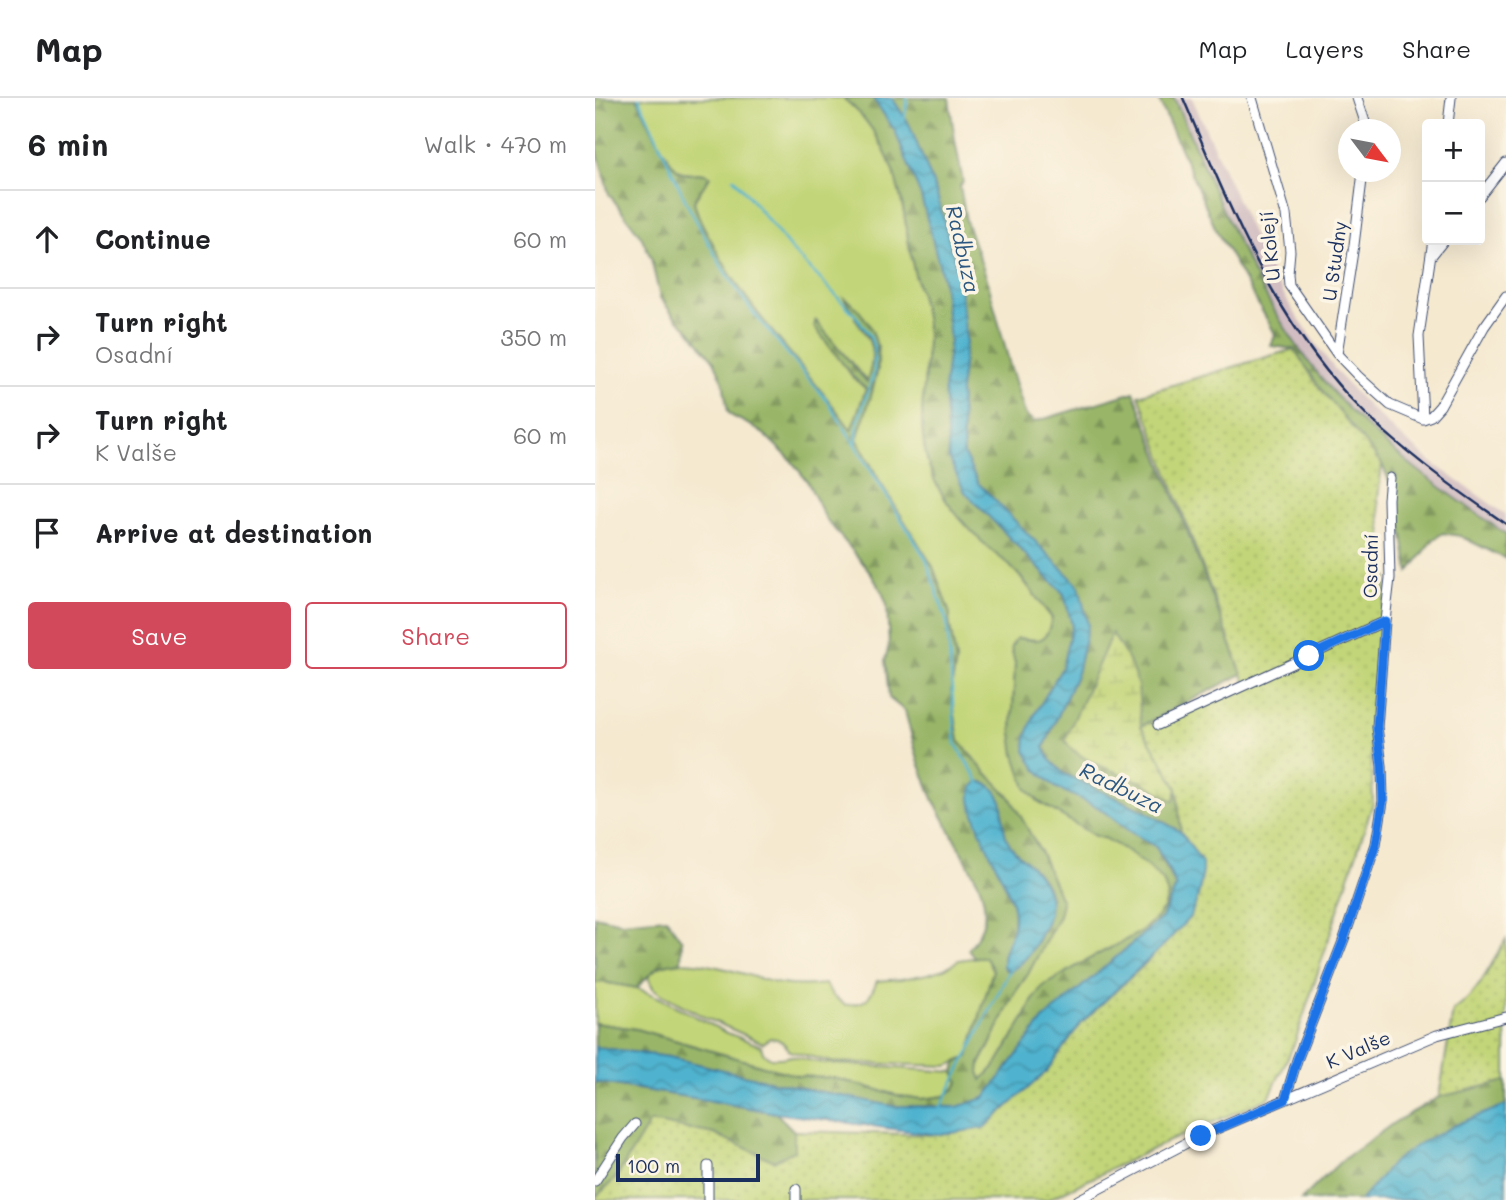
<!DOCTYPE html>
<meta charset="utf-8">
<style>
body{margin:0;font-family:Mali,sans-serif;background:#f6f6f6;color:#202124}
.controls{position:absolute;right:21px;top:21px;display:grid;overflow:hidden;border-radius:7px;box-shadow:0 7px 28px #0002}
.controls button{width:63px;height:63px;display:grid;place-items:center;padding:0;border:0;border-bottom:2px solid #e0e0e0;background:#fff;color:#202124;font:35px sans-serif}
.compass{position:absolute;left:743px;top:21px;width:63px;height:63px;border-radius:50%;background:#fff;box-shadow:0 7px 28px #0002;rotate:122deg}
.scale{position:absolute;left:21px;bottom:18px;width:144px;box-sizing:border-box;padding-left:7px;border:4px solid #1b2f5e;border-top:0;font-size:19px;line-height:24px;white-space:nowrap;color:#1b2f5e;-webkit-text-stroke:5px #fcf5e5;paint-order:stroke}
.stop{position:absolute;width:21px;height:21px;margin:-16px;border:5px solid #1a73e8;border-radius:50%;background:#fff}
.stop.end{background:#1a73e8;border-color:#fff;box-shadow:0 2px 7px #0008}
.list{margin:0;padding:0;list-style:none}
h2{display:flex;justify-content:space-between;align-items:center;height:91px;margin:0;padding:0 28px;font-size:30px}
h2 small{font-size:23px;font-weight:400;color:#757577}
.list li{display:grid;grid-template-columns:46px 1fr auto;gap:21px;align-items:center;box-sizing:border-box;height:98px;padding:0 28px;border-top:2px solid #e0e0e0}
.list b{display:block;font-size:26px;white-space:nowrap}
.list p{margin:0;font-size:23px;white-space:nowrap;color:#757577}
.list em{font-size:23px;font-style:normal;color:#757577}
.actions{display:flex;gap:14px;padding:21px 28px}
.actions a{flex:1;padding:16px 0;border:2px solid #d1495b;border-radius:7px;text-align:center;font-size:24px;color:#d1495b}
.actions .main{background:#d1495b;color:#fff}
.icon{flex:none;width:38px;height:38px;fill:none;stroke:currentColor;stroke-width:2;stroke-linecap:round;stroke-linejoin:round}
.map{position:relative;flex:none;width:911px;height:1102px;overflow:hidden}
header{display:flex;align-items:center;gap:42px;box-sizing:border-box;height:98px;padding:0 35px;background:#fff;border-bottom:2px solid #e0e0e0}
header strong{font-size:33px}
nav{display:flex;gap:38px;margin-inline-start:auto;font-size:24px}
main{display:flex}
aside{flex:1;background:#fff}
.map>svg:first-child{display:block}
.industrial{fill:#d2bec2}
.green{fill:#c2d578;stroke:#6e826b;stroke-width:2}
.forest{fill:url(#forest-firs);stroke:#5a7263;stroke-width:2;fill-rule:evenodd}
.wetland{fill:url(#wetland-marsh);stroke:#6e826b;stroke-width:2}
.garden{fill:url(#garden-dots);stroke:#6e826b;stroke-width:2}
.water{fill:url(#water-waves);stroke:#367196;stroke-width:2}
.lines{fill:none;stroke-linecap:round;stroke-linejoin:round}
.stream{stroke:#50b3cf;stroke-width:2.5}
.street-casing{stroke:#3c4b6f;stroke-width:11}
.street{stroke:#fff;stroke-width:9}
.rail{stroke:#1b2f5e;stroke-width:2.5}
.route{stroke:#1a73e8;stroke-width:9}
.labels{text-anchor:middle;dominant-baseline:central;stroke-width:7;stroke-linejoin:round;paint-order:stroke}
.street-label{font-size:19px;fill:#1b2f5e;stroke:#fcf5e5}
.water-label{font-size:21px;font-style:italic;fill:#2b5780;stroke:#fcf5e5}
</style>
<header>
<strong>Map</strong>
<nav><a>Map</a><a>Layers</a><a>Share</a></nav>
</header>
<main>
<aside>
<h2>6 min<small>Walk · 470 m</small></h2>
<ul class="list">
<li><svg class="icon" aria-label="ahead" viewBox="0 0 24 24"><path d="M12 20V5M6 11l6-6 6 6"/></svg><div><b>Continue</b></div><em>60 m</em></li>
<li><svg class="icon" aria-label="right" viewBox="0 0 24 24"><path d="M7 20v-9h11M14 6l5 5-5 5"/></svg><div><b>Turn right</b><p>Osadní</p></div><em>350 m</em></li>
<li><svg class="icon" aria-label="right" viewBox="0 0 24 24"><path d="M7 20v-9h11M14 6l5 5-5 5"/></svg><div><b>Turn right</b><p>K Valše</p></div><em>60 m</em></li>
<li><svg class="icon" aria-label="arrive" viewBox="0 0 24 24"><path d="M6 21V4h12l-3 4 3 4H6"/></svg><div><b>Arrive at destination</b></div></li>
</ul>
<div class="actions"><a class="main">Save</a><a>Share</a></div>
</aside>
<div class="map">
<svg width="911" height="1102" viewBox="0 0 911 1102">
<defs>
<pattern id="forest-firs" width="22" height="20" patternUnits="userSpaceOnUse" patternTransform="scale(1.75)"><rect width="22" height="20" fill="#99b668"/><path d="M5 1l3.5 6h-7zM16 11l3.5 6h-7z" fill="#7c9459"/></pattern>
<pattern id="wetland-marsh" width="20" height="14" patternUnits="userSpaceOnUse" patternTransform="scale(1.75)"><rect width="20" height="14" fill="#c2d578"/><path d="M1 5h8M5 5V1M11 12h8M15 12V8" fill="none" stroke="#a6b76a"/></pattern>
<pattern id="garden-dots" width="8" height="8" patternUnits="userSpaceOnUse" patternTransform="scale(1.75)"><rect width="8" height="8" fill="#c2d578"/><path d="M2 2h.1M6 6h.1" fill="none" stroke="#a6b76a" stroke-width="1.8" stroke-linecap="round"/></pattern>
<pattern id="water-waves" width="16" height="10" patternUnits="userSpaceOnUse" patternTransform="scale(1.75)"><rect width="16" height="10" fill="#50b3cf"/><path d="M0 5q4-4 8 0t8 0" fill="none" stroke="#4292ab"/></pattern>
</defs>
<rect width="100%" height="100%" fill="#fcf5e5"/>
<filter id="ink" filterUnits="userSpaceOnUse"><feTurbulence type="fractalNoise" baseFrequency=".0143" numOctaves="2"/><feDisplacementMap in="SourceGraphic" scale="14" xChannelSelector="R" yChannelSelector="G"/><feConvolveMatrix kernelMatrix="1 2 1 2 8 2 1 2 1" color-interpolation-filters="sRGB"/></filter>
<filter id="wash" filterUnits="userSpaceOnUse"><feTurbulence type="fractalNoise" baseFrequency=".00686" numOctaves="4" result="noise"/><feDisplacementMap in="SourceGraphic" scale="28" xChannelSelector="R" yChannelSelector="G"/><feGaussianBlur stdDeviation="1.57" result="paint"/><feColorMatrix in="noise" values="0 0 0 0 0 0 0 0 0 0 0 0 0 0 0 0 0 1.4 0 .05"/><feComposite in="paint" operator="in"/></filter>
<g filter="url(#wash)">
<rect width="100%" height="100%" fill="#f5e9d0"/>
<path class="industrial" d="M579,0H597L666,155L697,211L729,257L750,284L774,309L804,337L839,366L911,417V436L830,378L794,349L763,320L738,294L716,267L683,219L652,162Z"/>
<path class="green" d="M42,0H248C284,28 301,71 309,115C312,132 314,150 318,168C323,192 332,215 332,241C332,284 320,326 334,368C344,401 372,430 397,453C404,459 411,463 417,470C433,485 443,503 457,520L452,538L445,542L422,540L416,549L420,565L417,635L443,703L500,738L511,741L529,751L555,770L568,783L573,797L569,810L561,820L546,834L492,862L447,889L439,900L431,917L402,966L387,982L384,974L385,966L394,949L419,896L433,876L447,849L383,666L364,643L356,592L361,563L354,523L355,516L338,469L285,384L262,341L283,272V248L259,219C278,247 281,250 273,284L220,224V228L258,279L271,291L256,333C211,268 151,213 115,142C109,129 101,117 99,103L114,78C104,72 98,78 88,75C73,70 50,15 42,0Z
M390,858L398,872L373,959L352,968L236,964L194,953L189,945L182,941L175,940L168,945L109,919L66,896L58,890L53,879C77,845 153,880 186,886C200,888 216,888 230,886L238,898L251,907C272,906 274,901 282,883L306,881L333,876L349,871L364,862Z
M7,884L42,890L67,901L130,934L166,948L168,955L176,960H186L196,958L227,965L359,974L364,984L359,991L350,998L327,1001L305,998L239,980L203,978L41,931L0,925V885Z"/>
<path class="forest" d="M0,0H42C50,15 73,71 88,75C98,78 104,72 115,78L99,103C101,117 109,129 116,142C151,213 211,268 256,332L271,291L258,279L219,228L221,223L272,284L278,261L275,242L249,200C258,205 262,210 268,218C298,255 274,301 262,341L285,384L338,469L355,516L354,523L361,563L356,592L364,643L383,666L415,699L446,755L467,804L464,818L433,876L419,896L394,949L385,965L384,974L387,982L402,966L431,917L439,900L447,889L492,862L546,834L561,820L569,810L573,797L568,783L555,770L529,751L511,741L500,738L443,703L431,690L420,657L417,635L420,565L416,549L422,540C445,544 452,545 457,520C443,503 433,485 417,470C411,463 404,459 397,453C372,430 344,401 334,368C320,326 332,283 332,241C332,215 323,192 318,168C314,150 312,132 309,115C301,71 284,28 248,0H278L300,33L326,98L348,181L355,242L349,292L370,394L469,496L477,527L467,570L439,618L460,689L503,709L534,733L561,749L581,789L567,820L448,922L390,1000L362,1009L297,1008L178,984L74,959L0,949V925L41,931L203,978L239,980L305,998L327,1001L350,998L359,991L364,984L359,974L361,965L373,959L398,872L390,859H379L373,852C391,829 394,814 384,786L339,703L323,662L310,613L294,600L290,562L294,547L292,507L287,494L273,471L231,421L212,383L195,361L170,337L155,327L137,318L133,314L128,283L119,263L94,232L82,221L65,200L56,160L46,138L14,96L0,45ZM389,684C417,701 402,718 412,741C420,759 441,768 450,785C465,810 438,861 415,873L410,872L408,858L418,831L419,810L411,789L389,740L378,710Z
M297,0H354L360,42L368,84L365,88L371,123L392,181L414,264L430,316L439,324L539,294L647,576L546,628L582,690L586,734L549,713L469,676L455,662L449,650L482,575L493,527L483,488L383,385L369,357L365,293L371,242L364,179L341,93L314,26Z
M563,0H579C624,102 664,210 738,294C788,351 850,393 911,436V461L865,438L848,435L839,441L814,474L802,402L787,366L724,289L699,251L676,248L680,237L678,232L622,134Z
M0,818L26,824L71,820C78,827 80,835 87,842L86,864C59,867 59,872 42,890L7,884L0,885Z
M911,983V1007L853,1031L802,1061L766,1102H706L746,1063L800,1024L844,999Z
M0,984L117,1003L181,1015L199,1033L200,1053L179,1063L119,1036L55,1024L21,1080L0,1100Z"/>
<path class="wetland" d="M517,535L534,563L543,587L546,628L582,690L579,703C568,697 557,689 546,684C524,674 480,663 470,642Z"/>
<path class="garden" d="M699,251L724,289L787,366L783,401L792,482L775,623L778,705L700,944L674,1000L572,1044L452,1102H0V1100L21,1080L55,1024L119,1036L179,1063L199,1053V1033L343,1037L389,1030L451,974L486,925L547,869L595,819L602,802L607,779V765L586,734L582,690L546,628L651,587L544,297Z
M911,841V983L844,999L858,913C884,896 896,866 911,841Z"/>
<path class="water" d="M278,0H297L314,26L341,93L364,179L371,242L365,293L369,357L383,385L484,488L493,527L482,575L449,649L455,662L469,676L549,713L586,734L607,765V779L602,802L595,819L571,845L486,925L451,974L389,1030L343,1037L181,1015L117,1003L0,984V949L74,959L178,984L297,1008L362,1009L390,1000L448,922L567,820L581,789L572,768L561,749L534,733L503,709L460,689L441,671L430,653L431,639L439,618L467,570L477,527L469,496L370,394L354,361L349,292L355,242L348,181L326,98L300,33Z
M384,683C418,693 402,718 412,741C416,751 425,758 433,765C459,790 461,811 443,841C435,855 429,866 415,873L408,869C407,856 413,846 417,833C422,819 418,805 412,791C404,771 369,710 377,691C378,687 381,685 384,683Z
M911,1007V1102H766L798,1064L825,1045L867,1024Z"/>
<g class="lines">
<path class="stream" d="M44,0L92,106L128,171L157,213L234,305L331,461L352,524L361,646L385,686
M309,21L312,6V0
M139,80L195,150L261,218L275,238L279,250V275L263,324L261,345
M345,1011L416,870"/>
</g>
</g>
<g filter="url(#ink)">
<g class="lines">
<defs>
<path id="street" d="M657,0L691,116L695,153L693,176L694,187L742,256L763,278L795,307L828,321
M762,0L770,24V32
M853,26L856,0
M885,98L911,65
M837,157L849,142
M742,256L759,147L768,74
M828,321L824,238L838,142
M828,321L836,318L845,308L889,229L911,198
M563,627L790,523
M690,1002L702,962L749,841L781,746L788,703L787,668L782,629L790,523L795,480L793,401L795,380
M0,1083L28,1040L40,1026
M201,1091V1102
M113,1102V1068
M483,1102L605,1038L842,937L911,919"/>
</defs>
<use href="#street" class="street-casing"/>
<use href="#street" class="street"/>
<path class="rail" d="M588,0C633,105 676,215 755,300C801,349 856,388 911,426"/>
</g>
</g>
<g class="lines" filter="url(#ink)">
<path class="route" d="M606,1038L690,1002L702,962L749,841L781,746L788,703L787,668L782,629L790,523L714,558"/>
</g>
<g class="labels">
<g class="street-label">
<text transform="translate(674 148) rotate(-96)">U Kolejí</text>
<text transform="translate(739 163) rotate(-82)">U Studny</text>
<text transform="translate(775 468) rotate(-89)">Osadní</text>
<text transform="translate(763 951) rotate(-23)">K Valše</text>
</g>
<g class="water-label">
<text transform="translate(369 151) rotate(77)">Radbuza</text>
<text transform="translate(527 689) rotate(26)">Radbuza</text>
</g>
</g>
</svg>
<div class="controls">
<button>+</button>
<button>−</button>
</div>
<svg class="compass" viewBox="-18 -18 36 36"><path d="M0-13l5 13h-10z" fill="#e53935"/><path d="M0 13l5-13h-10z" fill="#757577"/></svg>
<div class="scale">100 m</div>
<div class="stop" style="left:714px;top:558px"></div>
<div class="stop end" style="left:606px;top:1038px"></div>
</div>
</main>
